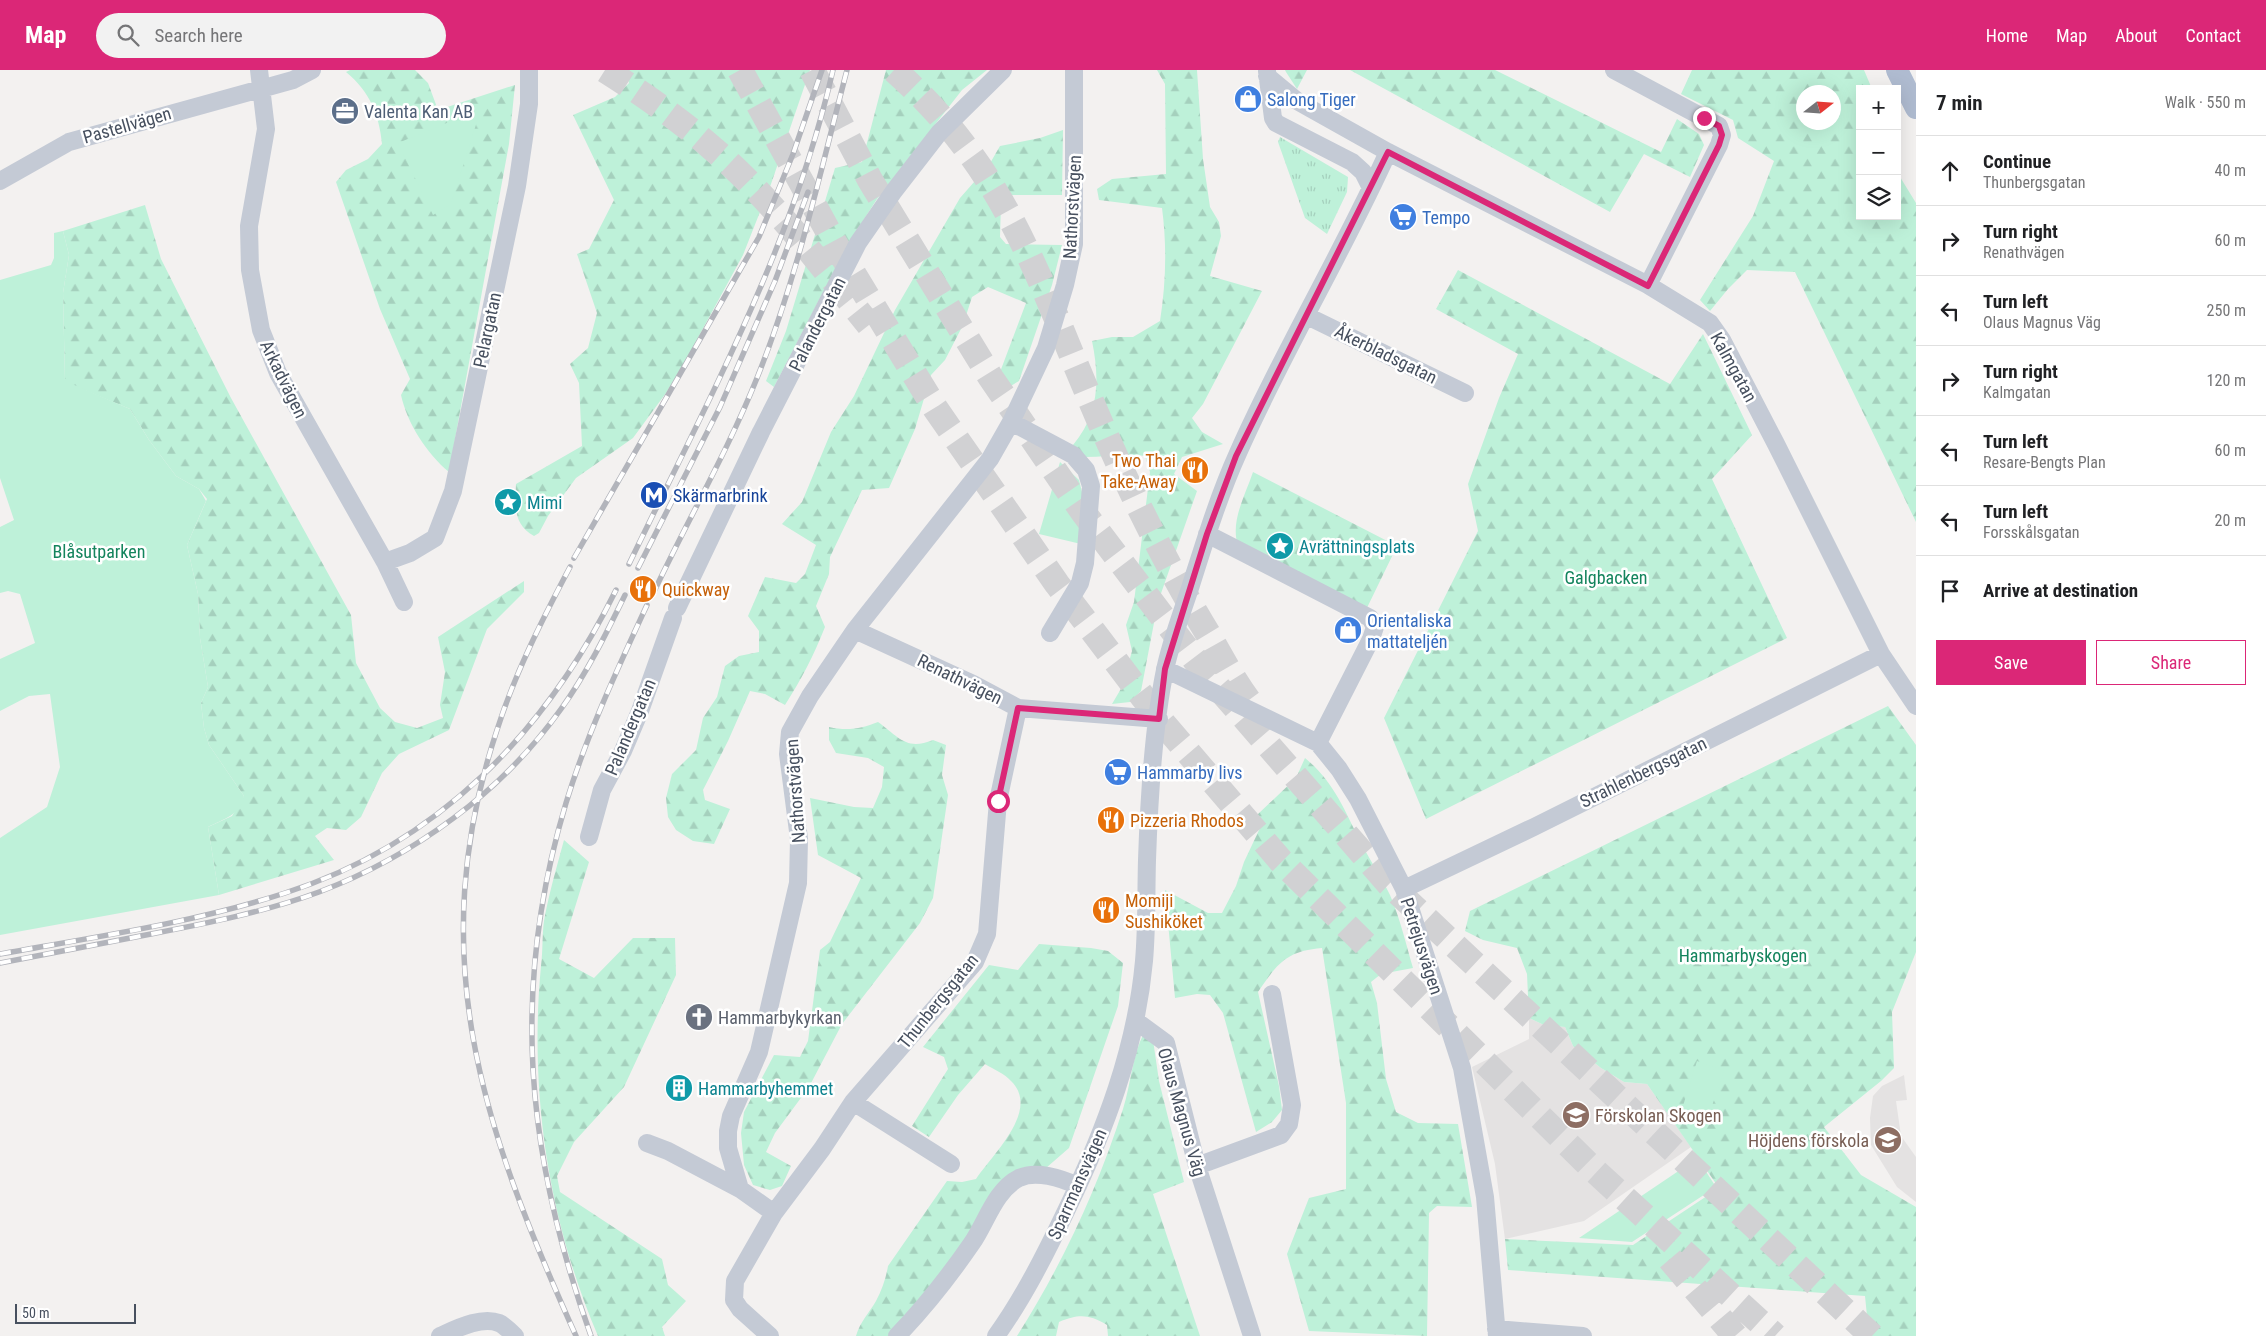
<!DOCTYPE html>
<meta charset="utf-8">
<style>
body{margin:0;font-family:"Roboto Condensed",sans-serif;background:#f2f2f2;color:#202124}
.controls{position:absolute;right:15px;top:15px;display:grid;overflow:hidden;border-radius:0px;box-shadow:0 5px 20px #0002}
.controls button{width:45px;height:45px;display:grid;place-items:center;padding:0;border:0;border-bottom:1px solid #e0e0e0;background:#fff;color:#202124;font:25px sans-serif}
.compass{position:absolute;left:1796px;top:15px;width:45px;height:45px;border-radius:50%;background:#fff;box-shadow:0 5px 20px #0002;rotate:73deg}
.scale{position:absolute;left:15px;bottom:12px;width:121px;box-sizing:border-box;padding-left:5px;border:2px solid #47505f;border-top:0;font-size:14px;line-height:18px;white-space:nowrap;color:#47505f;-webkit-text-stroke:4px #fff;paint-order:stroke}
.stop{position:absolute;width:15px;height:15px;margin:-11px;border:4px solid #db2777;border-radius:50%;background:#fff}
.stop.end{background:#db2777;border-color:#fff;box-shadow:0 1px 5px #0008}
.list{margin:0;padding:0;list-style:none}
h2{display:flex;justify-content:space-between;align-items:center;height:65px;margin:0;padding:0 20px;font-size:21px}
h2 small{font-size:16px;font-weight:400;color:#757577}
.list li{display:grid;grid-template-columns:32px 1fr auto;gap:15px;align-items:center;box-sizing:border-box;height:70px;padding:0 20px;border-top:1px solid #e0e0e0}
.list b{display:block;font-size:19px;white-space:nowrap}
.list p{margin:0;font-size:16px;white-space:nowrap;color:#757577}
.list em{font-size:16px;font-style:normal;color:#757577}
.actions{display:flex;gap:10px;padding:15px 20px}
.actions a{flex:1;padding:11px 0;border:1px solid #db2777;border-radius:0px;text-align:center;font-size:18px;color:#db2777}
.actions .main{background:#db2777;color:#fff}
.icon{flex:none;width:28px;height:28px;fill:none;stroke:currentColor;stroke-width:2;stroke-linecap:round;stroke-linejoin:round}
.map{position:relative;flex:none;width:1916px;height:1266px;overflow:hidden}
header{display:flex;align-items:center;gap:30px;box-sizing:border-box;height:70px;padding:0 25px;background:#db2777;color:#fff}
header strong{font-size:24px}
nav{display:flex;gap:28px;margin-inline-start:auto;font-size:18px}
.search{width:350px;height:45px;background:#f2f2f2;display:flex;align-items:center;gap:12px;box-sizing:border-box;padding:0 18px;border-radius:28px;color:#757577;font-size:19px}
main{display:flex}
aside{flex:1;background:#fff}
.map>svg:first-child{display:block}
.education{fill:#e4e2e2}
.grass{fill:url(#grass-tufts)}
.forest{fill:url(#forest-firs);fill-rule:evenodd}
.green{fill:#bef1d9}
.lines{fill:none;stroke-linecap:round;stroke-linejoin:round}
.highway-tunnel{stroke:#d1d1d3;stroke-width:26;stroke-dasharray:26 13;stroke-linecap:butt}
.minor{stroke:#c4cad5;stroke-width:18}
.major{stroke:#afbbd0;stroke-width:22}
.rail-casing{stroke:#b2b4bb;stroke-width:5.5}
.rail{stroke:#fff;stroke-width:4;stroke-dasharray:11;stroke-linecap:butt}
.route{stroke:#db2777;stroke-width:6}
.labels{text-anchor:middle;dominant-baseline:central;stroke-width:5;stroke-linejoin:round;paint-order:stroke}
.shop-label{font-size:18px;fill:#366cbe;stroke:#fff;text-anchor:start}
.service-label{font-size:18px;fill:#4e5e75;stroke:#fff;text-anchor:start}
.street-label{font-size:18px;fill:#47505f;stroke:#fff}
.food-label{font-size:18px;fill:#c56008;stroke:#fff;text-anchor:start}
.transit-label{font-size:18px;fill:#164399;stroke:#fff;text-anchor:start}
.culture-label{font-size:18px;fill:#0d838f;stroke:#fff;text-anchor:start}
.park-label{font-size:18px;fill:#14845d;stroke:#fff}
.worship-label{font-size:18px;fill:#5b616d;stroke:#fff;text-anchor:start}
.education-label{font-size:18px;fill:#785e54;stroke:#fff;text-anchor:start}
</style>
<header>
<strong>Map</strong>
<div class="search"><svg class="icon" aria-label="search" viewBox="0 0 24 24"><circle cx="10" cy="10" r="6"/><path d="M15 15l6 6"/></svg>Search here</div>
<nav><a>Home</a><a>Map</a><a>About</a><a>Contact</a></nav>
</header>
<main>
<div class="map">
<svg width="1916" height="1266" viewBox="0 0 1916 1266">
<defs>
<pattern id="grass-tufts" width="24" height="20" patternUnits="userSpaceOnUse" patternTransform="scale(1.25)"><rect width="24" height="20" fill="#bef1d9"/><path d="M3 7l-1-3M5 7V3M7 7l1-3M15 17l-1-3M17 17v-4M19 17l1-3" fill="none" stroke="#a5d0bd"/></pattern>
<pattern id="forest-firs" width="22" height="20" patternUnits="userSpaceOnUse" patternTransform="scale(1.25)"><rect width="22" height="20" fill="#bef1d9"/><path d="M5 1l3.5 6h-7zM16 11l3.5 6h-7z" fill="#a5d0bd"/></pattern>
</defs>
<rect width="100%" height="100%" fill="#f3f1f0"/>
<path class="education" d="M1529,948L1544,955L1565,957L1573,976L1601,998L1624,1012L1647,1014L1691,1077L1584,1151L1505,1169L1495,1094L1472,997L1529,969Z
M1904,1005L1907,1030L1896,1031L1901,1066L1916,1087V1132L1897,1117L1871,1075L1870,1048L1873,1026L1882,1016Z"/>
<path class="grass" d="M1280,67L1348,107L1347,122L1327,164L1305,148L1278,72Z"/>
<path class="forest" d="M350,0H415L428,13L438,40L515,15L509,74L449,402C427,384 407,353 401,325L410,309L380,239L336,112L346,100L368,89L382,74C379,44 370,22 346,2Z
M625,0H810L771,114L743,185L688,286L666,323L633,368L576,408L548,446L539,463L534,466C513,454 515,436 516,414L582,376L579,313L570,294L588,278L597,243L577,184L589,179L614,130L573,45L615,27L629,13Z
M886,0H987L962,20L877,129L848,174L774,317L766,311L786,261L835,98L862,92Z
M1157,0H1197L1203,89L1210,137L1219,152L1221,166L1210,206L1262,221L1203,334L1192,348L1202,362L1223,374L1182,387L1174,404L1197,421L1158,532L1141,621L1130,632L1112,634L1122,617L1132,581L1126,555L1134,532L1150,402L1145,386C1124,383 1106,387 1085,387L1073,375C1099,344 1100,310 1092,271L1112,267H1133L1160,251C1166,213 1167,176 1162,138L1099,130L1097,119L1112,109L1166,104L1165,14Z
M1285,0H1307L1297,19L1286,2Z
M1350,0H1495L1661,82L1677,49L1699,64L1704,75L1690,107L1644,84L1610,142Z
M1692,0H1864L1872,19H1860V146H1897V102L1916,133V452L1795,202L1747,200L1728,219L1710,241L1700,230L1753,146L1774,91L1738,68L1733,50L1681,24ZM1804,22H1834V52H1804Z
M1063,60L1062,125H1009L1001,133L1000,167L1006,174L1062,175L1052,215L1019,311L1006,319L994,318L1026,233L988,217L972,227L963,255L945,290L931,305L915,359L889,418L862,420L830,487L829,504L816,536L825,557C814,585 801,610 785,635L765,624L750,621L728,671L703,720L705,730L730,739L714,774L693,771L676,760L668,747L666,728L672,704L696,680L703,648L717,627L725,596L739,586L759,582V561L748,546L765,507L796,513L805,504L816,475L782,454L802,432L831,362L854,326L895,240L960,128L989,95L1000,76L1040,68Z
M145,135L161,189L231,328L351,545L356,593L380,638L395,652L417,658L443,648L440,635L445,602L438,567L524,511V522L487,559L449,660L399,684L382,703L361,747L346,760L327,758L315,766L334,790L219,825L208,757L232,746L244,726L209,675L204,658L201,633L208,617L200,568L198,524L187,475L207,429L199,419L176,406L149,370L130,339L65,312L63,223L69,185L63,161Z
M1458,200L1670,314L1703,264L1752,365L1712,409L1787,568L1426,749L1384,648L1478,461L1468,414L1499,328L1518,284L1436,239Z
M1253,402L1397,476L1364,544L1238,476C1230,451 1245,426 1253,402Z
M1888,636L1916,675V882L1892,942L1894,998L1881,1011L1824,1057L1861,1105L1916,1137V1266H1869L1865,1226L1508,1200L1505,1169L1633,1175L1719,1118L1647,1014L1624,1012L1601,998L1573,976L1565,957L1544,955L1529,948L1527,904L1517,878L1483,870L1465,861L1470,841Z
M878,652C899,667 906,681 933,670L946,675L942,705L948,725L933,828L920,853L842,954L809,1017L775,1063L766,1082L791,1096L782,1116L770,1120L753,1115L744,1095L741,1063L744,1042L774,985L800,987L808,971L820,880L830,872L861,808L818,785L810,728L854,737L873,738L882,717L884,697L868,688L836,683L829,670V657C847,661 861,659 878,652Z
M1305,688C1334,712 1344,739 1360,771C1369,789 1381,806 1390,825C1400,848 1406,874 1413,898L1381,904L1371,912L1377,933L1386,1009L1396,1042L1418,1053L1458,1054L1472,1137L1437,1136L1429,1143L1427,1266L1309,1261L1287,1184L1309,1128L1346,1119V1033L1322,878C1286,881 1277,894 1258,922L1279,1016L1282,1040L1272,1052L1256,1062L1223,943L1210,925L1197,924L1175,928L1165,820L1208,843H1222L1236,816L1244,792L1260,758L1257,745L1296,708Z
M564,770L589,792L559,889L594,908L633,868H675L676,905L624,1017L574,1072L557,1106L560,1122L662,1189L668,1215L686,1231L662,1257L665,1266H598C548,1149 529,1022 541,896C543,881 542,865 544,851C549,823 557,796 564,770Z
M1039,874L1091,878L1108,881L1123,893L1118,936L1069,1078L1046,1098L1024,1110L888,1266H856C860,1252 869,1243 876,1231C882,1220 886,1208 888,1196L947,1111L962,1112L976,1109C992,1085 1041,1040 1011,1011C1005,1004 993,999 985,994L958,1025L929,1067L912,1056L948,999L944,987L923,977L989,895L1018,900Z
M1144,963H1152L1159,1011L1184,1112L1153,1124L1200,1266H1108L1107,1255C1088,1244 1079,1244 1059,1252L1056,1266H1017C1062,1195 1097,1120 1123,1039C1131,1014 1132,986 1144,963Z"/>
<path class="green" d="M480,42L451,134L433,145L398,73L466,45Z
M63,161L69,185L63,223L65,311L130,339L149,370L176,406L199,419L206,431L187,475L198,524L200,568L208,617L201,633L204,658L209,675L244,726C240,745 224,749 208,757L219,825L0,865V768L47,737L60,697L50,624L29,626L0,641V589L35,573L20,524L8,521L0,523V457L14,450L0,408V210L51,195L54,188V163Z
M1060,392L1079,410L1083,426L1081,474L1039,464Z
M1697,991L1724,1000L1708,1048L1682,1039Z
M1703,1097L1716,1117L1632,1172L1579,1168L1680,1100Z"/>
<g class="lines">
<path class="highway-tunnel" d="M605,0C643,24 679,49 712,78C772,129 820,194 869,255
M740,0L834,172L935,338L1057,514L1162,652L1281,791L1595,1101L1775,1266
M812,0L870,110L991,308L1083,442L1202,599L1389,814L1872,1266
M894,0C921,24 947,52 968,81C1022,153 1053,242 1088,324C1123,407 1162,488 1208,564C1222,589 1236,615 1254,638
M1670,1189L1735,1266"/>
<path class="minor" d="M259,0L266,59L249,156L250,200L261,260L278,303L385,492L410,483L435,468L453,421L517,116L529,34V0
M1614,0L1719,56L1722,65L1719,75L1648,215
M1267,1L1273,48L1276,53L1352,92L1363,102L1371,118
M1267,6L1297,31L1388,82L1648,215L1710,253L1722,270L1776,374L1881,584L1916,636
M0,111L69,72L293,10L312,0
M1307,246L1465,323
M1011,352L1073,385L1086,400L1091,416L1085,493L1080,513L1050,563
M1207,464L1370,548L1375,557L1371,569L1318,673
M385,492L404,532
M677,538L761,362L858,173L894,121L939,63L1003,0
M855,560L973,614L1018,638L1159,649
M1165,599L1318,673L1339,699L1358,729L1404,819L1462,998L1485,1127L1497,1266
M589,767L602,720L623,681L640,641L673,548
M1404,819L1534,757L1881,584
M1136,951L1166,973L1197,1096L1252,1266
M853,1032L951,1094
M647,1073L668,1081L740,1119
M1197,1096L1281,1065L1289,1054L1292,1035L1272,924
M774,1143L740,1119L728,1078V1061L731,1046L759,982L798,813L799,769L788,684L790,662L810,626L855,560L990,389L1011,352L1046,278L1065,215L1074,174V0
M1496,1259L1583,1266
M440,1266C456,1259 481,1246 499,1253C504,1255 511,1262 515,1266
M770,1266L740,1239L734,1230L735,1211L774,1143L822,1079L853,1032L975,892L987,864L998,731L1018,638
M897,1266C924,1238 950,1205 972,1173C986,1153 995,1120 1019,1108C1036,1100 1061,1108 1078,1116
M996,1266C1024,1227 1046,1183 1067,1139C1105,1060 1136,979 1144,891C1147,857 1146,824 1147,790C1149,730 1153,658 1165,600C1171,571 1182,543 1191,515C1205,471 1219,425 1238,383C1283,281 1342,184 1388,82"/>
<path class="major" d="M1897,0L1916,38"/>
<defs>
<path id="rail" d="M574,488L759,167L793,84L822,0
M629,494C707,332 793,176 833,0
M570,497C542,550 515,603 497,660C422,886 483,1059 576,1266
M638,498L720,337L775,211L808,122
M652,526C686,453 727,383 757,308C797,209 820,103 847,0
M0,884C95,867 193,853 285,823C438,774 546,662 616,520
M0,893C50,883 101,874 151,864C208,853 265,842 319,822C414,786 502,722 561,639C587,603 606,564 625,525
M591,1266C526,1084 510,920 566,733C587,664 617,600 647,535"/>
</defs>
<use href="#rail" class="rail-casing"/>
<use href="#rail" class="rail"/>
</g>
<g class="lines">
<path class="route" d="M998,731L1018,638L1159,649L1165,599L1207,464L1236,386L1388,82L1648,216L1719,75L1722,65L1719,56L1704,48"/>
</g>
<defs>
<symbol id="shop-disc" viewBox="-11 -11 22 22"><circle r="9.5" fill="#3f7fe0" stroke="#fff"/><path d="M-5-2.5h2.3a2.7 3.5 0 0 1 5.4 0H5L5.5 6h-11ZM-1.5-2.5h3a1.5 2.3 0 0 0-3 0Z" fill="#fff"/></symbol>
<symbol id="office-disc" viewBox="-11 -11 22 22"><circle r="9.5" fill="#5c6f8a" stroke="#fff"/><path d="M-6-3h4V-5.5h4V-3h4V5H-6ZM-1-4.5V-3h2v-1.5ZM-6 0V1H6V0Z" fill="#fff"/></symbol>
<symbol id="supermarket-disc" viewBox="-11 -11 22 22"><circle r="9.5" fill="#3f7fe0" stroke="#fff"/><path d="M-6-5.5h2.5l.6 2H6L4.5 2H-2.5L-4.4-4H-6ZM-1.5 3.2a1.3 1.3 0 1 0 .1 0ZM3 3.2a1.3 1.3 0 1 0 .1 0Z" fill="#fff"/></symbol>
<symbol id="restaurant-disc" viewBox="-11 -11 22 22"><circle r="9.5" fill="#e8710a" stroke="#fff"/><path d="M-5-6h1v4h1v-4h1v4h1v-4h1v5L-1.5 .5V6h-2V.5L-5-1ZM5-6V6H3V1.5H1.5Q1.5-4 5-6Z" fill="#fff"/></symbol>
<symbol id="metro-disc" viewBox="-11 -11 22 22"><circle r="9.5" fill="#1a4fb4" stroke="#fff"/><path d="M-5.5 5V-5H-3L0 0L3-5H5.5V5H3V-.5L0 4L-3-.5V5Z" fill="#fff"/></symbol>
<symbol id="sight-disc" viewBox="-11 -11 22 22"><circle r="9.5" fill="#0f9aa8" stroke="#fff"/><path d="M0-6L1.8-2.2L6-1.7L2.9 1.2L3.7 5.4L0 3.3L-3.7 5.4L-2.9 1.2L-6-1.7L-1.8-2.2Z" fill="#fff"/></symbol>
<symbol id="church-disc" viewBox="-11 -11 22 22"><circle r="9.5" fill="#6b7280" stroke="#fff"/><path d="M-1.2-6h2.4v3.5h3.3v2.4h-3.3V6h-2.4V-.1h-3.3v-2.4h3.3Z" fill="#fff"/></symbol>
<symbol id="building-disc" viewBox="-11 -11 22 22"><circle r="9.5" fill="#0f9aa8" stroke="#fff"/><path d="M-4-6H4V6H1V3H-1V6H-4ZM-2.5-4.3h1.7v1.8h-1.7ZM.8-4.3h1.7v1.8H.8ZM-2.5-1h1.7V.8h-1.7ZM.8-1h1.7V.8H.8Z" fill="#fff"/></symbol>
<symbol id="school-disc" viewBox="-11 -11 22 22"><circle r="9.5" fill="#8d6e63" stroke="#fff"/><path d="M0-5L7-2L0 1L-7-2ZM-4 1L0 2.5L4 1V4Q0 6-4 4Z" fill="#fff"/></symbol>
</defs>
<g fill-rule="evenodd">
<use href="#shop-disc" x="1232" y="13" width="32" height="32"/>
<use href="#office-disc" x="329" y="25" width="32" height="32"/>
<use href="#supermarket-disc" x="1387" y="131" width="32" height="32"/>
<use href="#restaurant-disc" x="1179" y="384" width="32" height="32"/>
<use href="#metro-disc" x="638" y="409" width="32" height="32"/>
<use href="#sight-disc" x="492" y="416" width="32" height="32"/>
<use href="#sight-disc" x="1264" y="460" width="32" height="32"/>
<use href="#restaurant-disc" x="627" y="503" width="32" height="32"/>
<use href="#shop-disc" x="1332" y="544" width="32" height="32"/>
<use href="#supermarket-disc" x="1102" y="686" width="32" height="32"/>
<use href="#restaurant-disc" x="1095" y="734" width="32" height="32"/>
<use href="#restaurant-disc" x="1090" y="824" width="32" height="32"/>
<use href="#church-disc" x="683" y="931" width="32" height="32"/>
<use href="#building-disc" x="663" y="1002" width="32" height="32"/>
<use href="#school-disc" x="1560" y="1029" width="32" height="32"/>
<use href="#school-disc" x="1872" y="1054" width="32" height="32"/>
</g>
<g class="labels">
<g class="shop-label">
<text x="1267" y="29">Salong Tiger</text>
<text x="1422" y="147">Tempo</text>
<text x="1367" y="550">Orientaliska<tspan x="1367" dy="21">mattateljén</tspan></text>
<text x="1137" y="702">Hammarby livs</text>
</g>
<g class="service-label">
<text x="364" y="41">Valenta Kan AB</text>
</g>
<g class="street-label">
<text transform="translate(127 55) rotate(-16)">Pastellvägen</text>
<text transform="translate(1072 137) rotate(-87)">Nathorstvägen</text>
<text transform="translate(817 254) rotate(-63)">Palandergatan</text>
<text transform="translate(487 260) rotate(-78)">Pelargatan</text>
<text transform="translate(1386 284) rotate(26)">Åkerbladsgatan</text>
<text transform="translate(1734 297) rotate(61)">Kalmgatan</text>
<text transform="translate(284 309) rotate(64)">Arkadvägen</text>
<text transform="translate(960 609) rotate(26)">Renathvägen</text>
<text transform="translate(630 657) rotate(-67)">Palandergatan</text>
<text transform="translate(1643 702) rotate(-26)">Strahlenbergsgatan</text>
<text transform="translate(795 721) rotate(-94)">Nathorstvägen</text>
<text transform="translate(1422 876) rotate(72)">Petrejusvägen</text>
<text transform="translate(938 931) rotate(-51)">Thunbergsgatan</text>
<text transform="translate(1182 1042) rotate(74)">Olaus Magnus Väg</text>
<text transform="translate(1077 1114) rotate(-66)">Sparrmansvägen</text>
</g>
<g class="food-label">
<text x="1176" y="390" text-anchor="end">Two Thai<tspan x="1176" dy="21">Take-Away</tspan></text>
<text x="662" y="519">Quickway</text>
<text x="1130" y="750">Pizzeria Rhodos</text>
<text x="1125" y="830">Momiji<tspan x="1125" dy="21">Sushiköket</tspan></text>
</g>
<g class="transit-label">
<text x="673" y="425">Skärmarbrink</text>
</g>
<g class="culture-label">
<text x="527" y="432">Mimi</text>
<text x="1299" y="476">Avrättningsplats</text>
<text x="698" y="1018">Hammarbyhemmet</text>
</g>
<g class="park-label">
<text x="99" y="481">Blåsutparken</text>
<text x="1606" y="507">Galgbacken</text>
<text x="1743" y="885">Hammarbyskogen</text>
</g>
<g class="worship-label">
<text x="718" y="947">Hammarbykyrkan</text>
</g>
<g class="education-label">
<text x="1595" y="1045">Förskolan Skogen</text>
<text x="1869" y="1070" text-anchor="end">Höjdens förskola</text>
</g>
</g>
</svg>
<div class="controls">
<button>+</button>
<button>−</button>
<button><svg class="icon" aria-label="layers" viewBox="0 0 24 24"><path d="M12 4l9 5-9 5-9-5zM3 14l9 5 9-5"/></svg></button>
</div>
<svg class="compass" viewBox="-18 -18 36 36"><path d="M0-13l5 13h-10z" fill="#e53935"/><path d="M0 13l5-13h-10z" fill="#757577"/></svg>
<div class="scale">50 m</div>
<div class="stop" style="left:998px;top:731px"></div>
<div class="stop end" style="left:1704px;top:48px"></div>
</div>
<aside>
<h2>7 min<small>Walk · 550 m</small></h2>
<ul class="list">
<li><svg class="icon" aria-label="ahead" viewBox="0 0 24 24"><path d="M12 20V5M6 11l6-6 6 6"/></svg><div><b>Continue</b><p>Thunbergsgatan</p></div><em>40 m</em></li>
<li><svg class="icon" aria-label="right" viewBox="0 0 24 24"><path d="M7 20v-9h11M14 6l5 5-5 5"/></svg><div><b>Turn right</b><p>Renathvägen</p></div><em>60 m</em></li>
<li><svg class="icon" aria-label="left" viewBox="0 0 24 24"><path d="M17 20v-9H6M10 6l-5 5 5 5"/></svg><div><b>Turn left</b><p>Olaus Magnus Väg</p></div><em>250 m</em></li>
<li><svg class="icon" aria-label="right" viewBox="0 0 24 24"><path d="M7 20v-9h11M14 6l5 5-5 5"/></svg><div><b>Turn right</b><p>Kalmgatan</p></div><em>120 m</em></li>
<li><svg class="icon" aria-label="left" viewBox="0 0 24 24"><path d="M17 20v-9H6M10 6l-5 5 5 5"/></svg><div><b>Turn left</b><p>Resare-Bengts Plan</p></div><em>60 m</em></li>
<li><svg class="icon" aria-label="left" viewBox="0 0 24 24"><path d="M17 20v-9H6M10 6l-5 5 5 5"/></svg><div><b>Turn left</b><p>Forsskålsgatan</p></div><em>20 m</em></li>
<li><svg class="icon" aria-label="arrive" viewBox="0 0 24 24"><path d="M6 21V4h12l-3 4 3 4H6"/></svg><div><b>Arrive at destination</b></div></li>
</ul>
<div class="actions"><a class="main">Save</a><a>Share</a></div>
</aside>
</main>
